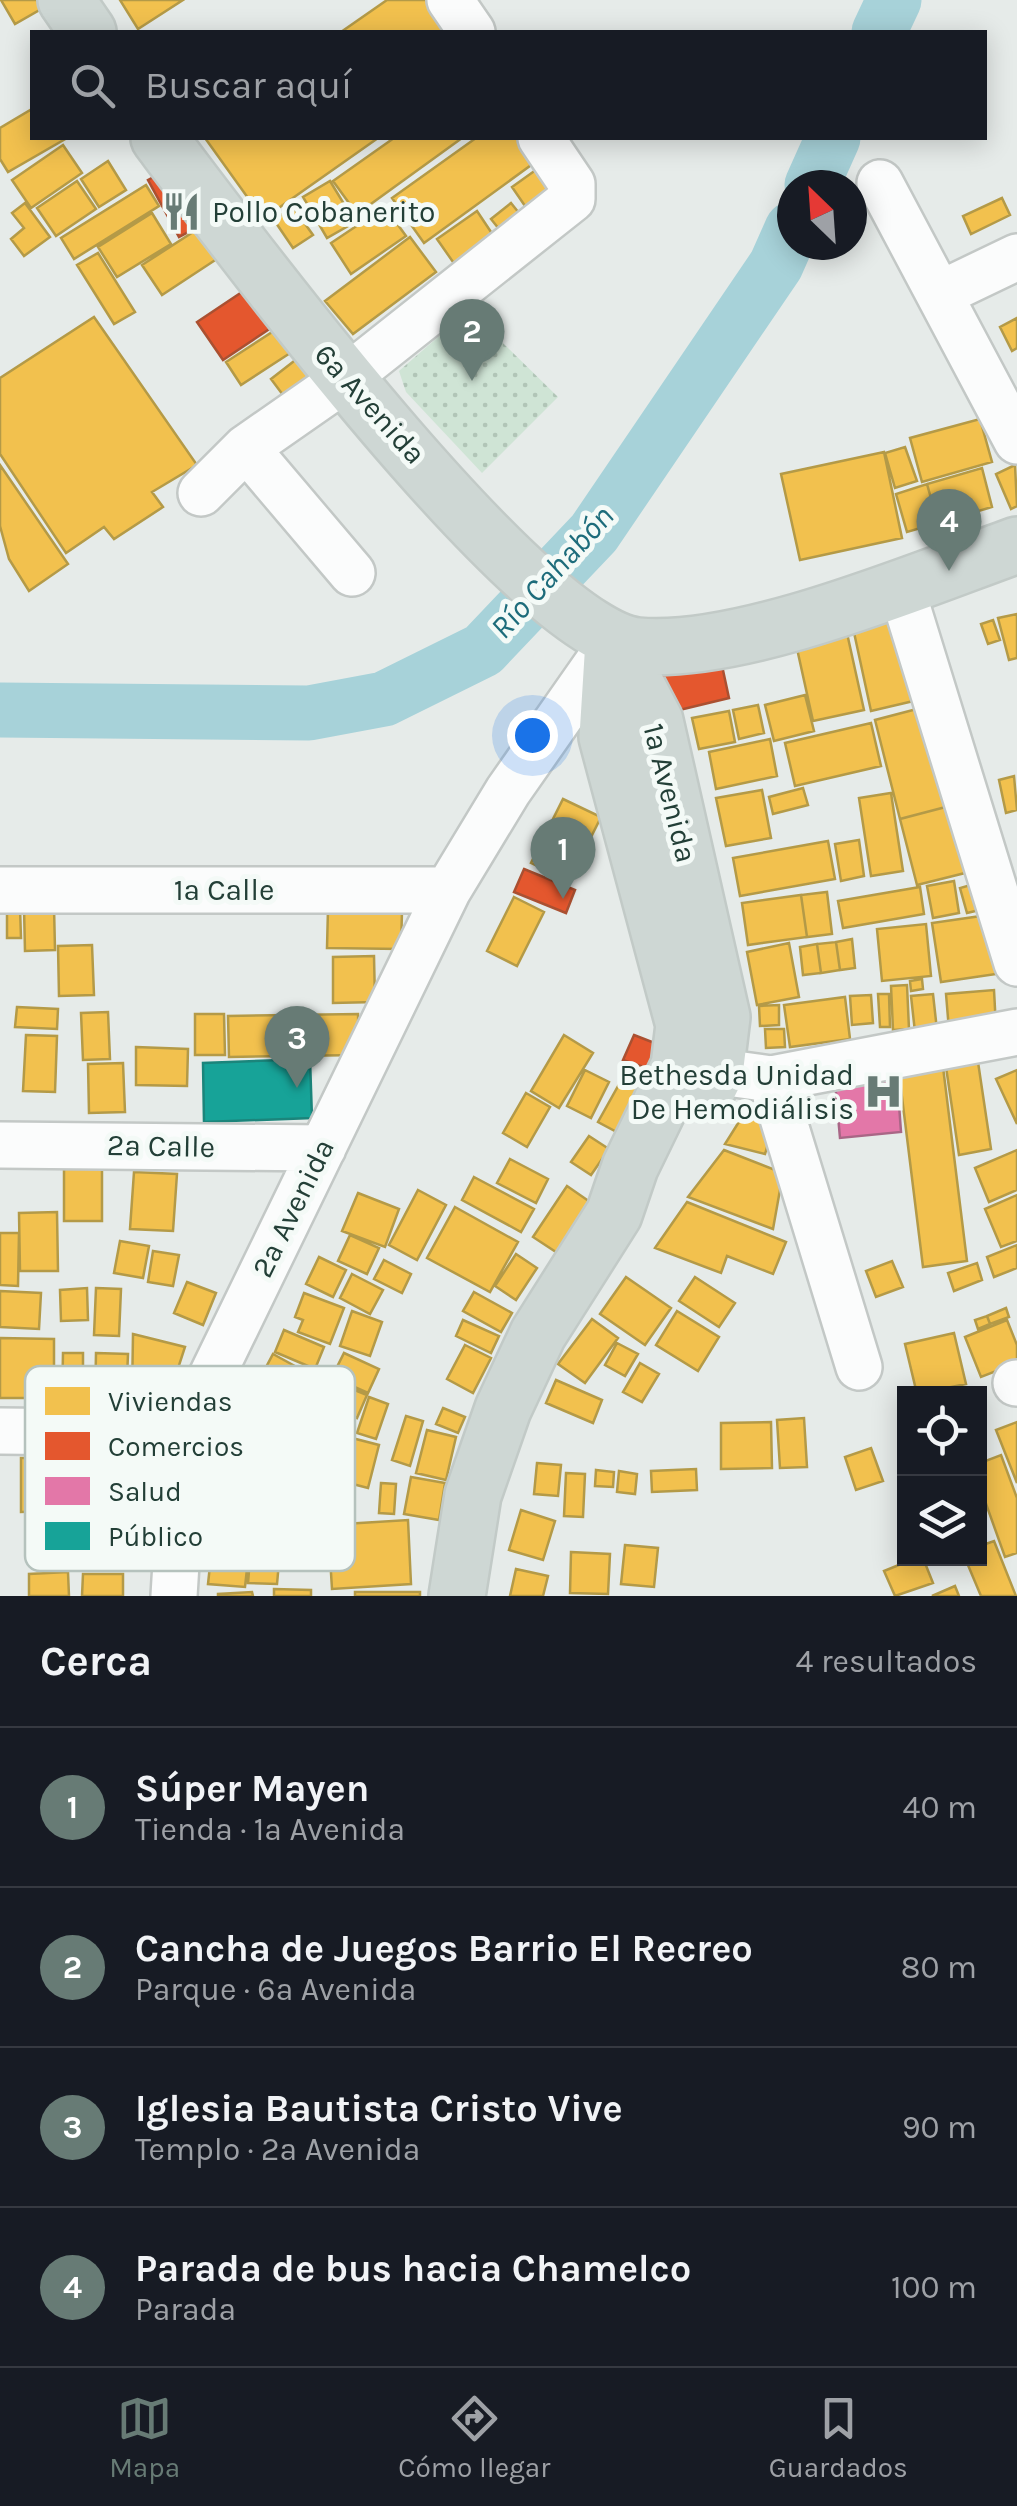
<!DOCTYPE html>
<html lang="es">
<meta charset="utf-8">
<style>
body{margin:0;font-family:Karla,sans-serif;background:#242831;color:#f1f3f6}
.controls{position:absolute;right:30px;bottom:30px;display:grid;overflow:hidden;border-radius:0px;box-shadow:0 5px 25px #0003}
.controls button{width:90px;height:90px;display:grid;place-items:center;padding:0;border:0;border-bottom:2px solid #363941;background:#171b24;color:#f1f3f6;font:50px sans-serif}
.compass{position:absolute;left:777px;top:170px;width:90px;height:90px;border-radius:50%;background:#171b24;box-shadow:0 5px 25px #0003;rotate:335deg}
.you{position:absolute;left:532px;top:735px;width:35px;height:35px;margin:-25px;border:8px solid #fff;border-radius:50%;background:#1a73e8;box-shadow:0 0 0 15px #1a73e833}
.badge{display:grid;place-items:center;width:65px;height:65px;border-radius:50%;background:#677b75;color:#fff;font-size:32px;font-weight:700}
.pin{position:absolute;translate:-50% -82px;filter:drop-shadow(0 2px 5px #0008)}
.pin::after{content:'';position:absolute;top:52px;width:35px;height:30px;background:inherit;clip-path:polygon(0 0,100% 0,50% 100%)}
.list{margin:0;padding:0;list-style:none}
h2{display:flex;justify-content:space-between;align-items:center;height:130px;margin:0;padding:0 40px;font-size:42px}
h2 small{font-size:32px;font-weight:400;color:#9ea1a6}
.list li{display:grid;grid-template-columns:65px 1fr auto;gap:30px;align-items:center;box-sizing:border-box;height:160px;padding:0 40px;border-top:2px solid #363941}
.list b{display:block;font-size:38px;white-space:nowrap}
.list p{margin:0;font-size:32px;white-space:nowrap;color:#9ea1a6}
.list em{font-size:32px;font-style:normal;color:#9ea1a6}
.icon{flex:none;width:55px;height:55px;fill:none;stroke:currentColor;stroke-width:2;stroke-linecap:round;stroke-linejoin:round}
.map{position:relative;flex:none;width:1017px;height:1596px;overflow:hidden}
.search{position:absolute;background:#171b24;box-shadow:0 5px 25px #0003;left:30px;right:30px;top:30px;height:110px;display:flex;align-items:center;gap:25px;box-sizing:border-box;padding:0 35px;border-radius:0px;color:#9ea1a6;font-size:38px}
.sheet{height:770px;background:#171b24}
nav{display:flex;justify-content:space-around;align-items:center;box-sizing:border-box;height:140px;border-top:2px solid #363941;background:#171b24;font-size:28px;color:#9ea1a6}
nav a{display:grid;justify-items:center;gap:5px}
nav .on{color:#677b75}
.map>svg:first-child{display:block}
.grass{fill:url(#grass-dots)}
.homes{fill:#f2c14e;stroke:#b49a47;stroke-width:2.5}
.shops{fill:#e4572e;stroke:#aa5031;stroke-width:2.5}
.health{fill:#e377a8;stroke:#a96686;stroke-width:2.5}
.public{fill:#17a398;stroke:#1b857b;stroke-width:2.5}
.lines{fill:none;stroke-linecap:round;stroke-linejoin:round}
.river{stroke:#a7d2d9;stroke-width:55}
.minor-casing{stroke:#c3c8c6;stroke-width:50}
.major-casing{stroke:#c2cac7;stroke-width:60}
.minor{stroke:#fbfcfc;stroke-width:45}
.major{stroke:#ced7d4;stroke-width:55}
.labels{text-anchor:middle;dominant-baseline:central;stroke-width:10;stroke-linejoin:round;paint-order:stroke}
.poi-label{font-size:30px;fill:#233f37;stroke:#f4faf7;text-anchor:start}
.street-label{font-size:30px;fill:#233f37;stroke:#f4faf7}
.water-label{font-size:32px;font-style:italic;fill:#1d6c7b;stroke:#f4faf7}
.key{fill:#f4faf7;stroke:#b5c2bd;stroke-width:2.5}
.key-label{font-size:28px;fill:#233f37}
</style>
<div class="map">
<svg width="1017" height="1596" viewBox="0 0 1017 1596">
<defs>
<pattern id="grass-dots" width="8" height="8" patternUnits="userSpaceOnUse" patternTransform="scale(2.5)"><rect width="8" height="8" fill="#cfe4d5"/><path d="M2 2h.1M6 6h.1" fill="none" stroke="#b1c5b7" stroke-width="1.8" stroke-linecap="round"/></pattern>
</defs>
<rect width="100%" height="100%" fill="#e6ebe9"/>
<path class="grass" d="M469,310L558,397L482,473L406,392L399,371Z"/>
<path class="homes" d="M1,0H57L15,24Z
M120,0H183L138,29Z
M387,0H435L458,32H341Z
M32,109V138H67L8,172L0,159V128Z
M205,138H378L263,219Z
M394,138H462L357,214L333,181Z
M476,138H532L545,155L424,243L392,198Z
M63,145L82,173L31,208L12,180Z
M108,161L126,190L99,207L81,179Z
M547,162L569,196L534,219L512,187Z
M77,181L96,209L56,236L37,208Z
M330,181L355,222L327,238L303,197Z
M146,185L159,206L74,259L61,238Z
M1002,198L1010,215L971,234L963,216Z
M25,203L50,237L24,256L11,239L24,228L12,213Z
M511,203L527,223L507,239L491,219Z
M293,207L313,235L293,248L274,220Z
M385,207L406,236L351,274L331,243Z
M477,211L499,244L460,272L437,239Z
M152,213L171,244L117,277L98,247Z
M204,225L223,255L162,295L142,265Z
M410,237L436,272L353,334L325,301Z
M98,253L135,312L114,324L77,265Z
M94,317L197,465L152,492L163,507L114,539L104,527L66,553L0,454V378Z
M1017,318V348L1012,351L1000,327Z
M283,325L298,348L241,385L226,362Z
M298,358L317,381L289,403L271,379Z
M980,419L992,462L922,482L910,438Z
M905,447L917,481L895,488L885,453Z
M884,452L902,538L800,560L781,474Z
M0,465L68,564L29,591L9,559L0,526Z
M1015,465L1017,506L1011,509L996,474Z
M982,468L992,507L938,523L927,484Z
M927,484L938,523L907,532L896,494Z
M901,603L922,699L871,711L850,614Z
M1017,614V658L1009,660L998,618Z
M843,615L864,710L813,721L792,626Z
M993,620L1000,640L988,644L981,624Z
M805,695L814,731L774,741L765,705Z
M758,705L764,733L739,739L733,710Z
M932,705L957,804L900,819L875,720Z
M729,711L735,742L699,749L692,718Z
M871,723L881,766L795,786L785,743Z
M770,739L777,776L716,789L709,752Z
M1014,776L1017,810L1006,813L999,780Z
M803,788L808,805L773,814L769,797Z
M762,790L771,838L726,846L716,798Z
M891,793L903,871L871,876L859,798Z
M563,799L601,817L569,881L531,863Z
M957,804L973,871L917,885L900,819Z
M859,840L864,876L841,881L835,844Z
M828,841L835,879L740,896L733,858Z
M954,881L959,913L933,918L927,886Z
M981,882L988,908L967,913L960,888Z
M920,887L924,914L843,928L838,901Z
M827,892L832,934L807,937L801,895Z
M801,895L807,937L748,945L742,903Z
M514,897L544,912L517,966L487,951Z
M54,907L55,950L25,951L24,908Z
M7,908H20L21,938H7Z
M328,909L402,911L401,949L327,948Z
M995,914L1003,973L941,982L932,923Z
M926,924L931,976L882,981L877,929Z
M852,939L855,968L840,970L836,942Z
M836,942L840,970L821,973L817,944Z
M789,943L799,997L757,1005L747,952Z
M817,944L821,973L803,975L800,947Z
M92,945L94,995L59,996L58,946Z
M374,956L375,1002L333,1003V957Z
M922,979L923,989L911,991L910,981Z
M907,985L909,1029L893,1030L891,986Z
M994,990L996,1027L949,1030L946,994Z
M878,994H889L890,1027H880Z
M933,994L937,1030L915,1032L911,996Z
M871,995L873,1023L852,1025L850,996Z
M845,997L850,1039L790,1047L784,1005Z
M779,1005V1025L760,1026L759,1006Z
M17,1007L58,1009L57,1029L15,1027Z
M108,1012L110,1059L83,1060L81,1013Z
M195,1014H224L225,1055H195Z
M358,1014L359,1055L229,1057L228,1016Z
M765,1029H784L785,1047L766,1048Z
M26,1035L57,1036L55,1092L23,1091Z
M564,1035L593,1053L559,1108L531,1091Z
M136,1047L188,1049L187,1086L136,1085Z
M978,1062L991,1149L959,1155L946,1067Z
M123,1063L125,1112L89,1113L88,1064Z
M943,1067L967,1261L923,1267L899,1073Z
M585,1070L609,1082L591,1118L567,1106Z
M1017,1070V1124L996,1079Z
M622,1079L654,1097L630,1139L598,1122Z
M526,1093L550,1107L527,1147L503,1133Z
M742,1117L774,1124L765,1154L725,1144Z
M589,1136L609,1149L591,1175L571,1162Z
M724,1150L783,1173L773,1229L688,1197Z
M1017,1150V1190L989,1202L975,1168Z
M510,1159L548,1179L536,1203L497,1183Z
M64,1168H102V1221H64Z
M134,1172L177,1174L173,1231L130,1229Z
M474,1177L534,1209L521,1232L462,1200Z
M567,1186L593,1204L559,1254L533,1237Z
M418,1190L446,1205L417,1260L389,1245Z
M358,1193L399,1209L385,1247L342,1231Z
M1017,1195V1241L1001,1247L985,1209Z
M687,1202L786,1242L773,1274L727,1256L721,1273L655,1248Z
M455,1207L518,1242L490,1292L427,1258Z
M57,1212L58,1271H20L19,1213Z
M0,1233H19L18,1286L0,1285Z
M350,1235L379,1248L367,1274L338,1261Z
M120,1241L149,1246L143,1278L114,1273Z
M1017,1245V1268L994,1277L987,1257Z
M153,1251L179,1255L173,1286L148,1282Z
M516,1254L537,1268L516,1300L495,1286Z
M319,1257L346,1270L333,1297L306,1284Z
M384,1260L411,1274L402,1293L374,1279Z
M892,1261L903,1287L876,1297L866,1271Z
M977,1263L982,1280L954,1291L948,1273Z
M352,1274L383,1290L370,1314L340,1298Z
M626,1277L671,1308L645,1345L600,1314Z
M695,1277L735,1303L719,1327L679,1301Z
M187,1282L216,1293L203,1325L174,1313Z
M87,1288L88,1320L61,1321L60,1290Z
M96,1288L121,1289L119,1336L94,1335Z
M0,1291L41,1293L39,1329L0,1327Z
M474,1292L512,1313L501,1332L463,1311Z
M304,1293L344,1308L330,1344L298,1332L303,1320L295,1317Z
M1006,1308L1009,1317L990,1324L987,1316Z
M352,1311L382,1322L370,1356L340,1346Z
M677,1311L719,1337L698,1371L656,1345Z
M987,1316L990,1324L978,1329L975,1320Z
M592,1319L618,1338L585,1383L558,1364Z
M463,1320L499,1336L491,1353L456,1336Z
M1007,1320L1017,1345V1363L981,1377L965,1337Z
M284,1330L324,1347L315,1369L275,1352Z
M954,1333L966,1384L917,1394L905,1344Z
M133,1334L185,1347L169,1396H132Z
M0,1338L54,1339V1398H0Z
M617,1343L638,1354L625,1376L605,1365Z
M465,1345L491,1358L473,1393L447,1379Z
M63,1353H83V1401H62Z
M96,1353L128,1354L126,1402L95,1401Z
M344,1353L379,1369L368,1393L332,1377Z
M273,1354L302,1370L293,1386L264,1371Z
M640,1363L659,1374L642,1402L623,1392Z
M315,1374L367,1395L357,1418L305,1396Z
M556,1380L602,1400L593,1423L546,1403Z
M369,1397L388,1404L376,1439L357,1433Z
M443,1408L465,1417L458,1433L436,1424Z
M406,1416L423,1421L410,1466L392,1460Z
M804,1418L807,1467L780,1468L777,1420Z
M771,1422L772,1468L721,1469V1423Z
M1017,1422V1483L996,1430Z
M427,1430L456,1437L446,1480L416,1473Z
M352,1438L379,1445L368,1488L341,1481Z
M871,1448L883,1481L856,1490L845,1457Z
M1001,1455L1017,1498V1553L1005,1557L980,1487V1463Z
M21,1458H51V1511L21,1512Z
M537,1463L561,1465L558,1496L534,1494Z
M696,1469L697,1490L652,1492L651,1471Z
M596,1470L614,1472L613,1487L595,1486Z
M619,1471L637,1474L635,1494L617,1492Z
M566,1473L585,1474L583,1517L564,1516Z
M411,1477L445,1483L439,1520L404,1514Z
M381,1483L396,1484L394,1514L379,1513Z
M521,1510L555,1521L543,1560L509,1550Z
M408,1520L411,1584L332,1589L328,1525Z
M994,1541L1016,1596H981L965,1558H980V1546Z
M625,1545L658,1548L654,1587L621,1584Z
M571,1552L610,1554L608,1594L570,1593Z
M211,1556L248,1560L245,1587L208,1584Z
M916,1558H923L933,1583L895,1596L884,1571Z
M250,1559L279,1562L277,1584L248,1583Z
M516,1569L548,1576L543,1596H510Z
M68,1572L69,1596H29V1574Z
M83,1574H123V1596H82Z
M955,1586L959,1596H932Z
M274,1589L311,1590V1596H274Z
M252,1592L253,1596H218V1594Z
M355,1592H420V1596H355Z"/>
<path class="shops" d="M173,167L203,224L179,237L148,180Z
M251,286L277,324L223,360L197,322Z
M718,647L729,698L663,714L651,663Z
M524,869L575,890L566,913L514,892Z
M634,1035L670,1049L661,1073L623,1060Z"/>
<path class="health" d="M897,1077L901,1132L840,1138L835,1082Z"/>
<path class="public" d="M310,1059L312,1118L204,1122L203,1063Z"/>
<g class="lines">
<path class="river" d="M879,32L894,0
M812,185L833,138
M0,710L309,713L384,699L483,650L594,533L776,265L792,229"/>
<defs>
<path id="minor" d="M450,0L472,32
M880,183L1017,441
M940,294L1017,257
M246,448L352,573
M201,493L246,448L345,379L572,199V184L541,138
M901,587L1017,963
M0,890H448
M684,1067L771,1079L1017,1032
M771,1079L859,1367
M0,1145L323,1148
M1016,1383H1017
M0,1431L184,1433
M174,1596L184,1433L448,890L508,791L613,641"/>
<path id="major" d="M66,0L88,32
M159,138C232,235 529,636 638,646C742,655 917,581 1017,545
M613,641L655,721L722,1017L715,1074L706,1092
M457,1596L473,1495L503,1409L538,1334L614,1214L630,1167L679,1066L684,1025L607,737L613,641"/>
</defs>
<use href="#minor" class="minor-casing"/>
<use href="#major" class="major-casing"/>
<use href="#minor" class="minor"/>
<use href="#major" class="major"/>
</g>
<defs>
<symbol id="restaurant-bare" viewBox="-9 -9 18 18"><path d="M-5-6h1v4h1v-4h1v4h1v-4h1v5L-1.5 .5V6h-2V.5L-5-1ZM5-6V6H3V1.5H1.5Q1.5-4 5-6Z" fill="#677b75" stroke="#f4faf7" stroke-width="2.5" paint-order="stroke"/></symbol>
<symbol id="hospital-bare" viewBox="-9 -9 18 18"><path d="M-5-5h3v3.5h4V-5h3V5h-3V1.5h-4V5h-3Z" fill="#677b75" stroke="#f4faf7" stroke-width="2.5" paint-order="stroke"/></symbol>
</defs>
<g fill-rule="evenodd">
<use href="#restaurant-bare" x="154" y="184" width="55" height="55"/>
<use href="#hospital-bare" x="856" y="1064" width="55" height="55"/>
</g>
<g class="labels">
<g class="poi-label">
<text x="212" y="212">Pollo Cobanerito</text>
<text x="854" y="1075" text-anchor="end">Bethesda Unidad<tspan x="854" dy="34">De Hemodiálisis</tspan></text>
</g>
<g class="street-label">
<text transform="translate(370 404) rotate(48)">6a Avenida</text>
<text transform="translate(670 793) rotate(76)">1a Avenida</text>
<text x="224" y="890">1a Calle</text>
<text transform="translate(161 1146) rotate(1)">2a Calle</text>
<text transform="translate(293 1208) rotate(-64)">2a Avenida</text>
</g>
<g class="water-label">
<text transform="translate(552 572) rotate(-48)">Río Cahabón</text>
</g>
</g>
<rect x="25" y="1366" width="330" height="205" rx="15" class="key"/>
<rect x="45" y="1387" width="45" height="28" fill="#f2c14e"/>
<rect x="45" y="1432" width="45" height="28" fill="#e4572e"/>
<rect x="45" y="1477" width="45" height="28" fill="#e377a8"/>
<rect x="45" y="1522" width="45" height="28" fill="#17a398"/>
<g class="key-label">
<text x="108" y="1411">Viviendas</text>
<text x="108" y="1456">Comercios</text>
<text x="108" y="1501">Salud</text>
<text x="108" y="1546">Público</text>
</g>
</svg>
<div class="controls">
<button><svg class="icon" aria-label="locate" viewBox="0 0 24 24"><circle cx="12" cy="12" r="6"/><path d="M12 2v4M12 18v4M2 12h4M18 12h4"/></svg></button>
<button><svg class="icon" aria-label="layers" viewBox="0 0 24 24"><path d="M12 4l9 5-9 5-9-5zM3 14l9 5 9-5"/></svg></button>
</div>
<svg class="compass" viewBox="-18 -18 36 36"><path d="M0-13l5 13h-10z" fill="#e53935"/><path d="M0 13l5-13h-10z" fill="#9ea1a6"/></svg>
<div class="you"></div>
<div class="pin badge" style="left:563px;top:899px">1</div>
<div class="pin badge" style="left:472px;top:381px">2</div>
<div class="pin badge" style="left:297px;top:1088px">3</div>
<div class="pin badge" style="left:949px;top:571px">4</div>
<div class="search"><svg class="icon" aria-label="search" viewBox="0 0 24 24"><circle cx="10" cy="10" r="6"/><path d="M15 15l6 6"/></svg>Buscar aquí</div>
</div>
<section class="sheet">
<h2>Cerca<small>4 resultados</small></h2>
<ul class="list">
<li><span class="badge">1</span><div><b>Súper Mayen</b><p>Tienda · 1a Avenida</p></div><em>40 m</em></li>
<li><span class="badge">2</span><div><b>Cancha de Juegos Barrio El Recreo</b><p>Parque · 6a Avenida</p></div><em>80 m</em></li>
<li><span class="badge">3</span><div><b>Iglesia Bautista Cristo Vive</b><p>Templo · 2a Avenida</p></div><em>90 m</em></li>
<li><span class="badge">4</span><div><b>Parada de bus hacia Chamelco</b><p>Parada</p></div><em>100 m</em></li>
</ul>
</section>
<nav>
<a class="on"><svg class="icon" aria-label="map" viewBox="0 0 24 24"><path d="M3 6l6-2 6 2 6-2v14l-6 2-6-2-6 2zM9 4v14M15 6v14"/></svg>Mapa</a>
<a><svg class="icon" aria-label="directions" viewBox="0 0 24 24"><path d="M12 3l9 9-9 9-9-9zM9 14v-3h6M13 9l2 2-2 2"/></svg>Cómo llegar</a>
<a><svg class="icon" aria-label="saved" viewBox="0 0 24 24"><path d="M7 4h10v16l-5-4-5 4z"/></svg>Guardados</a>
</nav>
